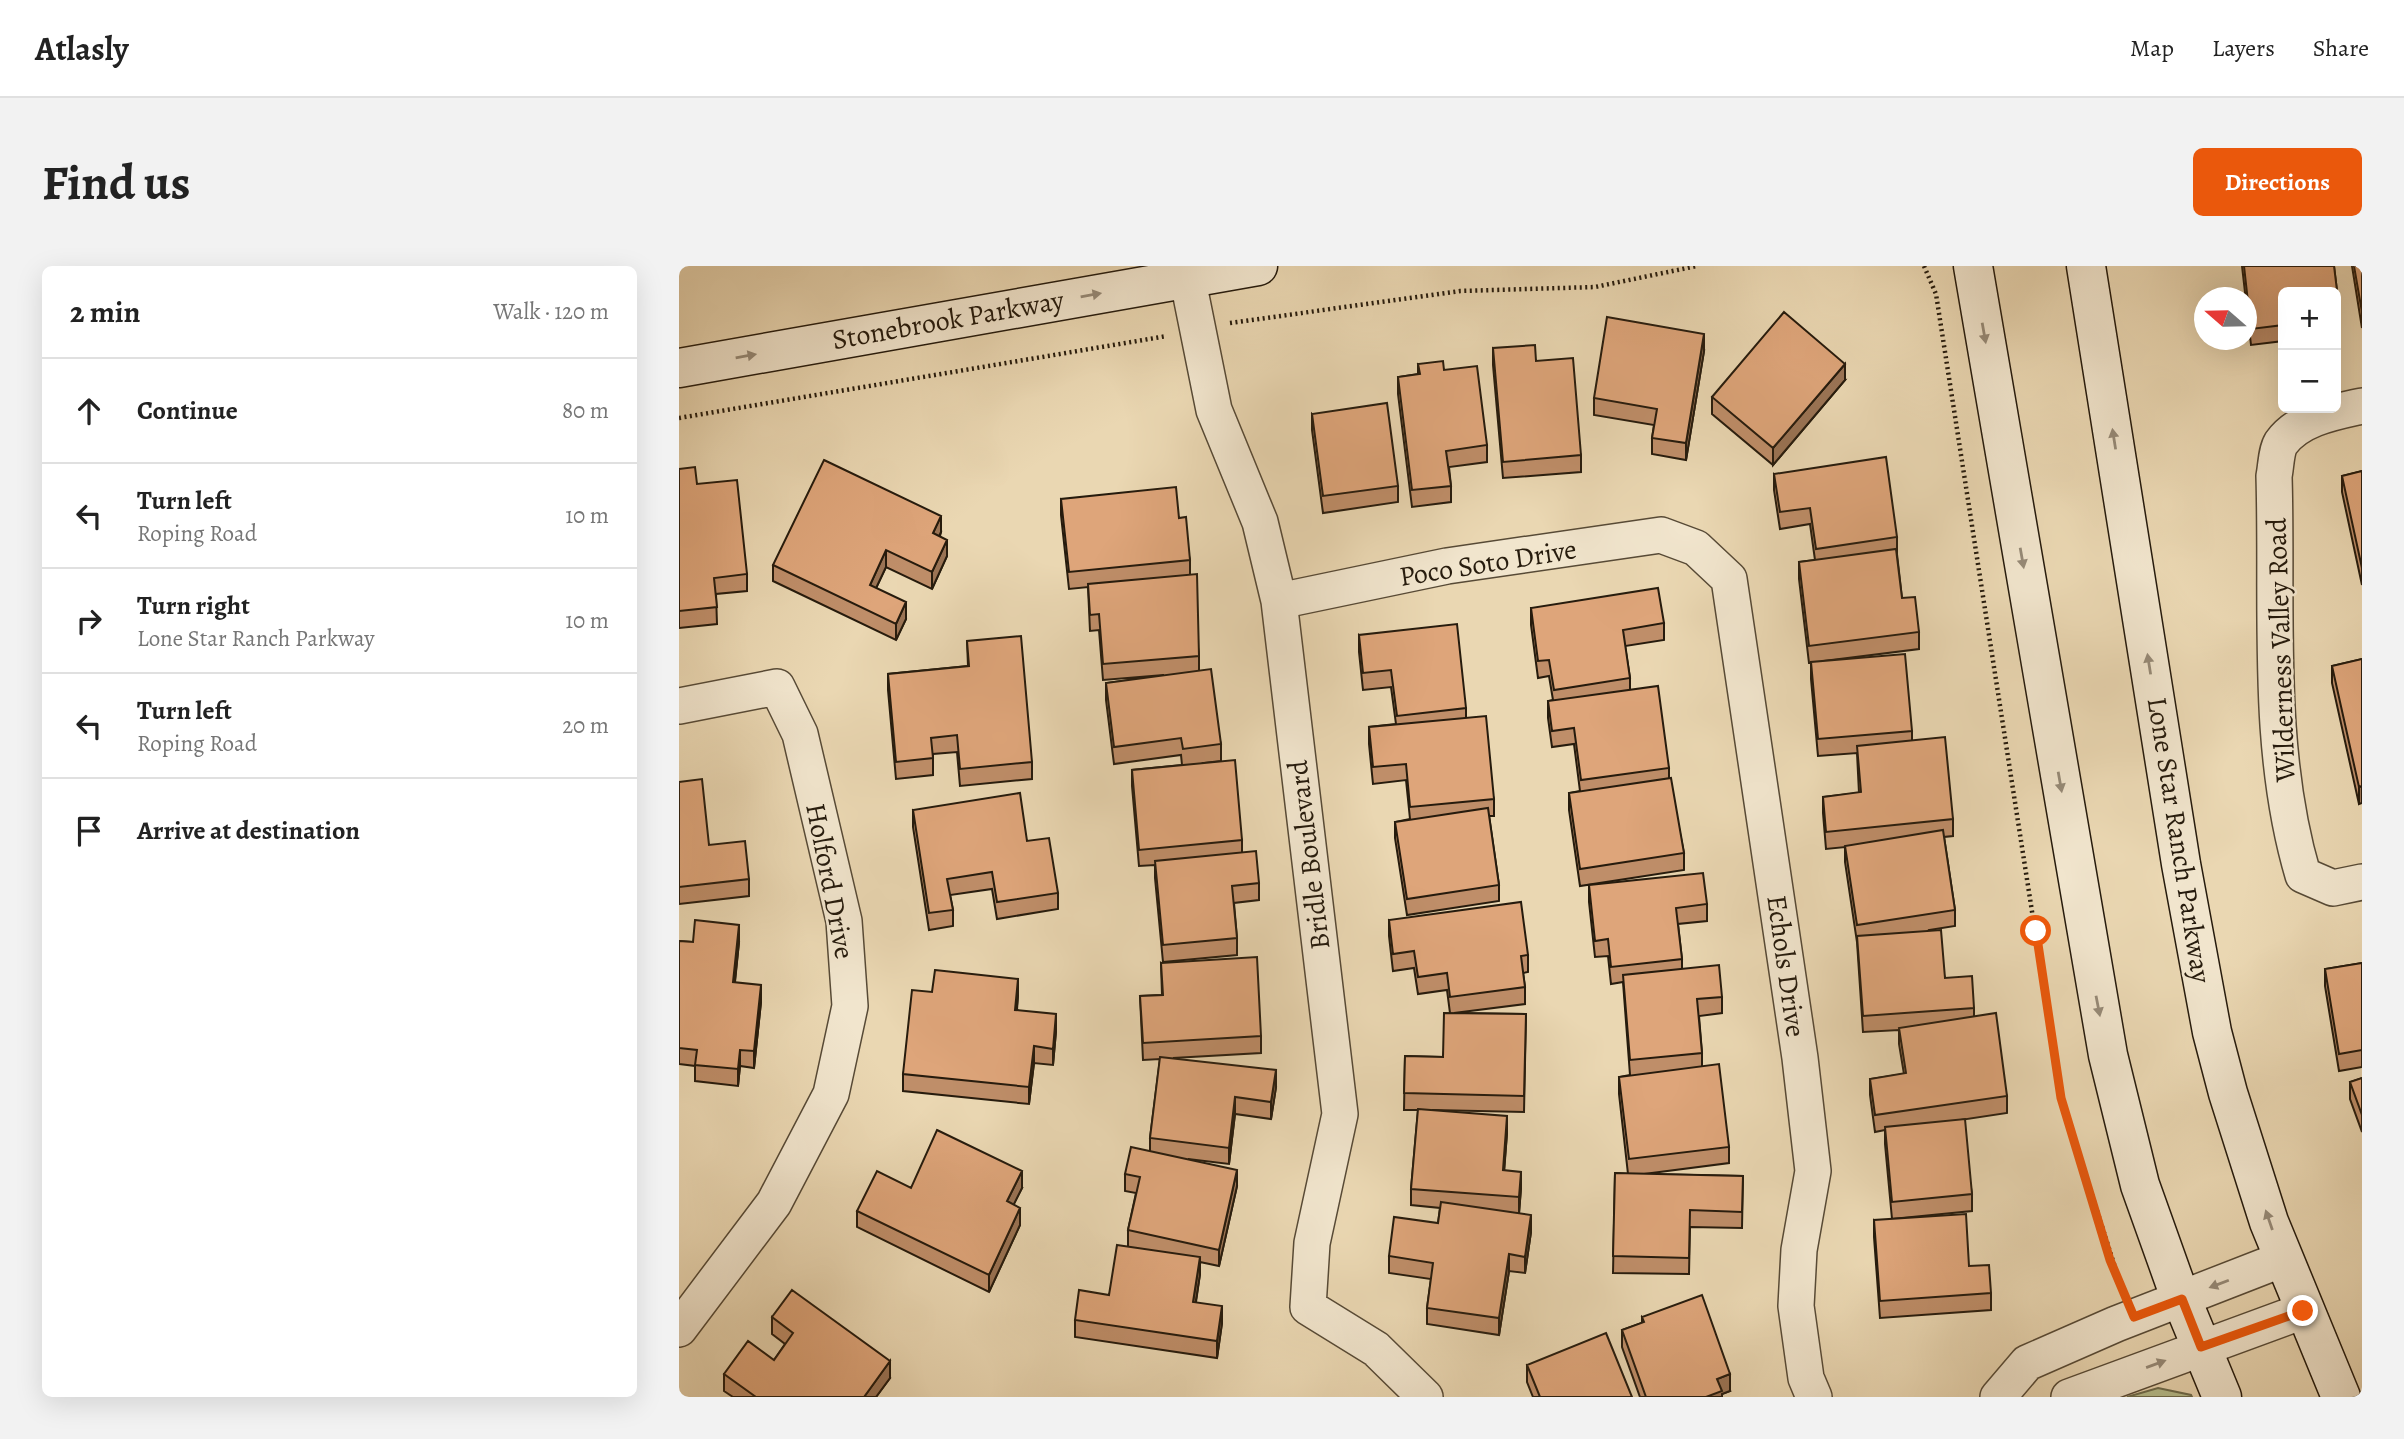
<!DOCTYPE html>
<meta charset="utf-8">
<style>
body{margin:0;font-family:Alegreya,serif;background:#f2f2f2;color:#222}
.controls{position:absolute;right:21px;top:21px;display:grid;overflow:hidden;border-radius:10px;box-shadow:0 7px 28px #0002}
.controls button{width:63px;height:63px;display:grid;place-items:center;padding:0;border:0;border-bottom:2px solid #e0e0e0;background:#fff;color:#222;font:35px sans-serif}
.compass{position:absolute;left:1515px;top:21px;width:63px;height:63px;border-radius:50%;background:#fff;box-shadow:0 7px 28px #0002;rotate:290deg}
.stop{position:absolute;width:21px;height:21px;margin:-16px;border:5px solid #ea580c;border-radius:50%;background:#fff}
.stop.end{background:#ea580c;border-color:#fff;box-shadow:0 2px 7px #0008}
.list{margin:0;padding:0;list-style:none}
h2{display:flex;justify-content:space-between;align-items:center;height:91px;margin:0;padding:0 28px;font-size:30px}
h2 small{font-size:23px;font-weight:400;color:#767676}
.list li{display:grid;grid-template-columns:46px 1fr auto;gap:21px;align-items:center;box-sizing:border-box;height:105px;padding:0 28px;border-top:2px solid #e0e0e0}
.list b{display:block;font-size:26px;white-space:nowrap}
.list p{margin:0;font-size:23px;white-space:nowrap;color:#767676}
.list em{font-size:23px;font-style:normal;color:#767676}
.icon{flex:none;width:38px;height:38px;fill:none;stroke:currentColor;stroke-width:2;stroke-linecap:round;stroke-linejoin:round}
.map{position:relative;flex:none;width:1683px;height:1131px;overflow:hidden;border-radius:10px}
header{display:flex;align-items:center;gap:42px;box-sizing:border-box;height:98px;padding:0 35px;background:#fff;border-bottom:2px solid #e0e0e0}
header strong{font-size:33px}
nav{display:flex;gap:38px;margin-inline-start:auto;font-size:24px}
.intro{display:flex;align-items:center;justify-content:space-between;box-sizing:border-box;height:168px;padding:0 42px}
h1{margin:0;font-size:49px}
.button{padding:18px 32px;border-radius:10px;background:#ea580c;color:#fff;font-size:24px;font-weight:700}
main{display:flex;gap:42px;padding:0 42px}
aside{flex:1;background:#fff;border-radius:10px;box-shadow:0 7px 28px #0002}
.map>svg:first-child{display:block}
.park{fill:#b6be8d;stroke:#6e6c4d;stroke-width:2}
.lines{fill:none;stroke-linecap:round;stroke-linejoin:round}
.street-casing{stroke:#574a36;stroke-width:38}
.secondary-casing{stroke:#261b0d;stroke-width:41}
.path{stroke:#261b0d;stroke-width:4.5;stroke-dasharray:2 3.5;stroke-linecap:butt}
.street{stroke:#f1e5cd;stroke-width:35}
.secondary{stroke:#f1e5cd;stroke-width:38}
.wall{fill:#bf8e69;stroke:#261b0d;stroke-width:2}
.shaded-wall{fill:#9b7455;stroke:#261b0d;stroke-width:2}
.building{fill:#dea57a;stroke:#261b0d;stroke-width:2}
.oneway{fill:#968a77}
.route{stroke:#ea580c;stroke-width:9}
.labels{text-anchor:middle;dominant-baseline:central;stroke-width:5;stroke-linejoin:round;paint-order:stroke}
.street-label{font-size:28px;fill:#261b0d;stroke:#f1e5cd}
</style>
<header>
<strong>Atlasly</strong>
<nav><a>Map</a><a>Layers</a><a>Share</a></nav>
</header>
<div class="intro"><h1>Find us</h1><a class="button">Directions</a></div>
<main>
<aside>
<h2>2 min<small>Walk · 120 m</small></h2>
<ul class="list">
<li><svg class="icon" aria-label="ahead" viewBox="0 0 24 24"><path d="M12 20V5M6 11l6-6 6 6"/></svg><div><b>Continue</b></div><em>80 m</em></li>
<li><svg class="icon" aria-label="left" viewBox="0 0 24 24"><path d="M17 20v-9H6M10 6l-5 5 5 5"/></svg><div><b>Turn left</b><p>Roping Road</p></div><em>10 m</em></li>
<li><svg class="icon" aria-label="right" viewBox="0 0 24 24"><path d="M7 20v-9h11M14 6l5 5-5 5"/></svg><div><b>Turn right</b><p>Lone Star Ranch Parkway</p></div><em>10 m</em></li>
<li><svg class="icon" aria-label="left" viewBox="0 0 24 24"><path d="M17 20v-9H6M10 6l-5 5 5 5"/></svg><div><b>Turn left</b><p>Roping Road</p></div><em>20 m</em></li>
<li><svg class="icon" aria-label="arrive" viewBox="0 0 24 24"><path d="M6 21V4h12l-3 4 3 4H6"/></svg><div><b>Arrive at destination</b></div></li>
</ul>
</aside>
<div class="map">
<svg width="1683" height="1131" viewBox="0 0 1683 1131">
<rect width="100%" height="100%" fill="#ead7b2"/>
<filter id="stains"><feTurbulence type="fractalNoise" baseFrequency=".00286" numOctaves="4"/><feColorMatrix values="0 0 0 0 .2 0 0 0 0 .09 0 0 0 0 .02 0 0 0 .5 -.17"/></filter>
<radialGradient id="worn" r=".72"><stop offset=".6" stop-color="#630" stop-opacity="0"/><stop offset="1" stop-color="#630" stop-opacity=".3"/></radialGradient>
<path class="park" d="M1479,1122L1512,1129L1513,1131H1448Z"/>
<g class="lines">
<defs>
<path id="street" d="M506,0L535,144L581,256L600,335L661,848L633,977L629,1041L697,1083L746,1131
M1683,140C1656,146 1620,152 1602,177C1597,185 1597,201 1595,210C1599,343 1586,481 1624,609L1654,622L1683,616
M600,335L768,300L982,269L1017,282L1050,313L1121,792L1134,905L1120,984L1117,1040L1127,1112L1135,1131
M0,440L98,421L121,468L165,655L171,740L152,828L95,937L0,1063
M1319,1131L1348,1097L1437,1058L1604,993
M1390,1131L1624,1045"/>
<path id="secondary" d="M1294,0L1429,789L1461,919L1496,1017L1543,1131
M1407,0L1502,598L1533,766L1549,827L1590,956L1662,1131
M0,102L579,0"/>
</defs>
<use href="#street" class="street-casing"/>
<use href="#secondary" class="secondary-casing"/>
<path class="path" d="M1245,0L1257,28L1382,832L1442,1020
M551,57L781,25L916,21L1018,0
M0,152L488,70"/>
<use href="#street" class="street"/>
<use href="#secondary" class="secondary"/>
</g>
<path class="wall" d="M1563,0H1655L1660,41V58H1657V26H1604V75L1572,79Z
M1673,0H1683V62Z
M814,82L857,95L902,189V206L824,212L814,99Z
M1025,85L1007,194L973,188V172L975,159L915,149V132Z
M739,98L765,104L808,179V196L770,201L772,220V236L733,241L719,128V111L739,108Z
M1166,114L1094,199L1033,148V131Z
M633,148L719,220V236L644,247L633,164Z
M0,203L18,218L68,308V325L37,328L38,358L0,362Z
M1683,205V319L1663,226V210Z
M1095,208L1218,271V288L1223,332L1240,366V383L1145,395L1233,465V475L1274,553V570L1265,571L1276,644V660L1250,664L1266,712L1295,742V751L1328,830V847L1281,854L1293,928V945L1213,953L1206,878V864L1196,866L1191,829V813L1225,808L1220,778V764L1184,766L1178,676L1166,596V581L1147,583L1144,547V531L1180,527L1178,487L1139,490L1132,413V397H1130L1120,313V296L1136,294L1131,258L1101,263L1095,224Z
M382,233L500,252L511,294V309L520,390V404L542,478V495L524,497L563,574V587L580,617V634L555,637L558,672V689L484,696L476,612V599L460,600L453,520V504L503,499L502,489L435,498L427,434V417L485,409L424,414L420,364L411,365L409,321L390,323L382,249Z
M262,266L261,270L268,290L253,323L207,301L197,322L227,353L217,374L94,315V299Z
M852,342L985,357V374L946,380L951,412V424L990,502V512L1005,587V604L901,620L890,544V527L901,525L895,478L873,481L869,452V435L874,434L870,410L859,412L852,359Z
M680,369L787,442V452L815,533V550H810L820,619V635L728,649L716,572V556L731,553L727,514L694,518L690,478V461L717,458L712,421L684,424L680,386Z
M288,375L353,496V513L281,520L278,486L254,488V509L217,513L209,424V408L289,400Z
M1683,393L1680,538L1653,417V400Z
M0,516L30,579L70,613V630L0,638Z
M234,544L348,575L379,627V643L318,653L313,623L271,629L274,644V660L250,664L234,561Z
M910,619L1028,638V655L999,658L1003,693V703L1043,731V747L1020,750L1023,787V800L1050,881V897L965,908L1064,910L1063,962L1011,961L1010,1008L934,1007L936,907L949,908L940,828V811L951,809L944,716L932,718L929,690L916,691L910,636Z
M710,654L849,689V706L844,707L846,721V738L775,747L847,748L845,846L753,844L828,867L825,904L842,922L840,947L852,966L846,1007L830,1005L820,1069L748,1058V1042L752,1013L710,1007V990L759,957L761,942L732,939V923L739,844H725L726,790L764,791L771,747L768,724L739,728L735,702L714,705L710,670Z
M0,675L14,676H60L56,716L82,736L75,802L61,800L59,820L16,815V800L0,798Z
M482,697L582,770V787L494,792L597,821L592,853L556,848L550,898L509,893L558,920L540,1000L521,996V1008L517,1036L543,1057L538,1092L396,1071V1054L430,1029L449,980V964L457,927L446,925V908L471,885V872L481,793L464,794L461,730L483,729Z
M1683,697V801L1660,805L1646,720V703Z
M253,726L339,729L338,744L377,765L374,799L355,797L350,838L224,825V808Z
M1683,812V866L1671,833V816Z
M232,922H343L334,939L341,959L310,1026L178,961V945Z
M1195,954L1290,1000L1312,1027V1044L1201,1052L1195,971Z
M93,1051L211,1112L197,1131H54L45,1125V1108L95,1094L106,1078L93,1068Z
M963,1051L1051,1125L1043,1128V1131H961L943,1081V1064L963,1057Z
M848,1099L953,1131H854L848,1116Z"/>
<path class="shaded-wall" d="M1025,68V85L1007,194V177Z
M1166,98V114L1094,199V182Z
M262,250V266L254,284V267Z
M268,274V290L253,323V306Z
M207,284V301L191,335V319Z
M227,336V353L217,374V358Z
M1683,520V537L1680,538V521Z
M60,659V676L54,733V716Z
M339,713V729L336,761V744Z
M82,719V736L75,802V785Z
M377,748V765L374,799V783Z
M355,780V797L350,838V821Z
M61,784V800L59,820V803Z
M597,804V821L592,853V836Z
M556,831V848L550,898V882Z
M828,850V867L824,921V904Z
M558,904V920L540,1000V984Z
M343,905V922L328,952V935Z
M842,906V922L840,948V931Z
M341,942V959L310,1026V1009Z
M852,949V966L846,1007V991Z
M830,988V1005L820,1069V1052Z
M521,991V1008L514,1053V1036Z
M543,1040V1057L538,1092V1075Z
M211,1095V1112L197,1131H185Z
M1051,1108V1125L1043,1128V1131H1027L1038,1113Z"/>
<path class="building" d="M1565,0H1655L1660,41H1657V26H1604V59L1572,63Z
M1675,0H1683V46Z
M1105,46L1166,98L1094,182L1033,131Z
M928,51L1025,68L1007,177L973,172L978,143L915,132Z
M856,79L857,95L894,92L902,189L824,196L814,82Z
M764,95L765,104L798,100L808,179L767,185L772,220L733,224L719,111L741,108L739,98Z
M708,137L719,220L644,230L633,148Z
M1207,191L1218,271L1137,283L1131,242L1101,246L1095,208Z
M145,194L262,250L254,267L268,274L253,306L207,284L191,319L227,336L217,358L94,299Z
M16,201L18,218L58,214L68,308L35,312L38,341L0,345V203Z
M1683,205V302L1663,210Z
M497,221L500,252L507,251L511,294L390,306L382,233Z
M1217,283L1223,332L1236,331L1240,366L1130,380L1120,296Z
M518,308L520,390L424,398L420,348L411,349L409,318Z
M979,322L985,357L944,364L951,412L875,424L870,394L859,395L852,342Z
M778,358L787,442L718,450L712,404L684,407L680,369Z
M342,370L353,496L281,503L278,469L252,472L254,492L217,496L209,408L290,400L288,375Z
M1226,388L1233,465L1139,473L1132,396Z
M1683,393V520L1680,521L1653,400Z
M532,403L542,478L504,483L502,472L435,481L427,417Z
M979,420L990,502L902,514L895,462L873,465L869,435Z
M807,450L815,533L731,541L727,498L694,501L690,461Z
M1266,471L1274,553L1147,566L1144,531L1182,526L1178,480Z
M556,494L563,574L460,584L453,504Z
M992,512L1005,587L901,603L890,527Z
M23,513L30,579L66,575L70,613L0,621V516Z
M341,527L348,575L370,572L379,627L318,636L313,606L268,613L274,644L250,647L234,544Z
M809,542L820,619L728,633L716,556Z
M1264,564L1276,644L1178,659L1166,580Z
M577,585L580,617L553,620L558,672L484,679L476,595Z
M1024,607L1028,638L997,642L1003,693L932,701L929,673L916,675L910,619Z
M842,636L849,689L842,690L846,721L771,731L768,707L739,711L735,685L714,688L710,654Z
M16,654L60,659L54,716L82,719L75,785L61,784L59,803L16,799L18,784L0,782V675L14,676Z
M1262,664L1266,712L1293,710L1295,742L1184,750L1178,670Z
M578,691L582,770L464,777L461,730L484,729L482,697Z
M1683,697V784L1660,788L1646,703Z
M1040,699L1043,731L1018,733L1023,787L951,794L944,709Z
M256,704L339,713L336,744L377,748L374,783L355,780L350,821L224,808L233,724L253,726Z
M765,747L847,748L845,830L725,827L726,790L764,791Z
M1317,747L1328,830L1196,849L1191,813L1227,807L1220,762Z
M481,791L597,804L592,836L556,831L550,882L471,872Z
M1040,798L1050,881L950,893L940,811Z
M1683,812V849L1671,816Z
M739,843L828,850L824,904L842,906L840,931L732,923Z
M1286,853L1293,928L1213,936L1206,861Z
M258,864L343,905L328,935L341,942L310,1009L178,945L198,905L232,922Z
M452,881L558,904L540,984L449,964L461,911L446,908Z
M936,907L1064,910L1063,946L1011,944L1010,992L934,990Z
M762,936L852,949L846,991L830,988L820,1052L748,1042L754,997L710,990L715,951L759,957Z
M1287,948L1290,1000L1310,999L1312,1027L1201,1035L1195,954Z
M438,979L521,991L514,1036L543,1040L538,1075L396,1054L400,1024L430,1029Z
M113,1024L211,1095L185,1131H77L45,1108L69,1075L95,1094L114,1067L93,1051Z
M1023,1029L1051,1108L1038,1113L1043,1125L1027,1131H967L943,1064L965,1056L963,1051Z
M927,1067L953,1131H861L848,1099Z"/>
<defs><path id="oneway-solid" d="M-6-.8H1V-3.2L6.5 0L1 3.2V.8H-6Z" transform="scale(1.75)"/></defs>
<g class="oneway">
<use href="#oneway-solid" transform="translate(412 29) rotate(-10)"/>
<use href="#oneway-solid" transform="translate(1305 67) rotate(80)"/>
<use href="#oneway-solid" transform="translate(67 90) rotate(-10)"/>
<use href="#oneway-solid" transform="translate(1435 173) rotate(-99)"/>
<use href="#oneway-solid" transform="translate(1343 292) rotate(80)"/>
<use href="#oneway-solid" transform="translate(1470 398) rotate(-99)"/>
<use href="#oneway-solid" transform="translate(1381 516) rotate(80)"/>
<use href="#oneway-solid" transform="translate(1419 740) rotate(79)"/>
<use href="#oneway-solid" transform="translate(1590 954) rotate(-109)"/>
<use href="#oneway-solid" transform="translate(1540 1018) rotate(159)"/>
<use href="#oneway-solid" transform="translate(1477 1098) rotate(-20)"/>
</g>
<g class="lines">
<path class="route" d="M1357,665L1382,832L1431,994L1455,1051L1503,1033L1522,1081L1624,1045"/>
</g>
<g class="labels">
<g class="street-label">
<text transform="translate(269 54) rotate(-10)">Stonebrook Parkway</text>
<text transform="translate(809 297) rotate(-9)">Poco Soto Drive</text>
<text transform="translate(1602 384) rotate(-92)">Wilderness Valley Road</text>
<text transform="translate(1500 574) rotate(81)">Lone Star Ranch Parkway</text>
<text transform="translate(630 589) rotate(-97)">Bridle Boulevard</text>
<text transform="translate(151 615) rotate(79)">Holford Drive</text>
<text transform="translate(1107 700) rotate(82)">Echols Drive</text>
</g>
</g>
<rect width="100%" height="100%" filter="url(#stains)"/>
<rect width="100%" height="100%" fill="url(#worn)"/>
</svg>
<div class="controls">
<button>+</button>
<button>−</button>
</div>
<svg class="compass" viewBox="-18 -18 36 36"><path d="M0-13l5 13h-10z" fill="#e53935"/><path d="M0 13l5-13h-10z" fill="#767676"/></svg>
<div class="stop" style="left:1357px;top:665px"></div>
<div class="stop end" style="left:1624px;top:1045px"></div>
</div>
</main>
